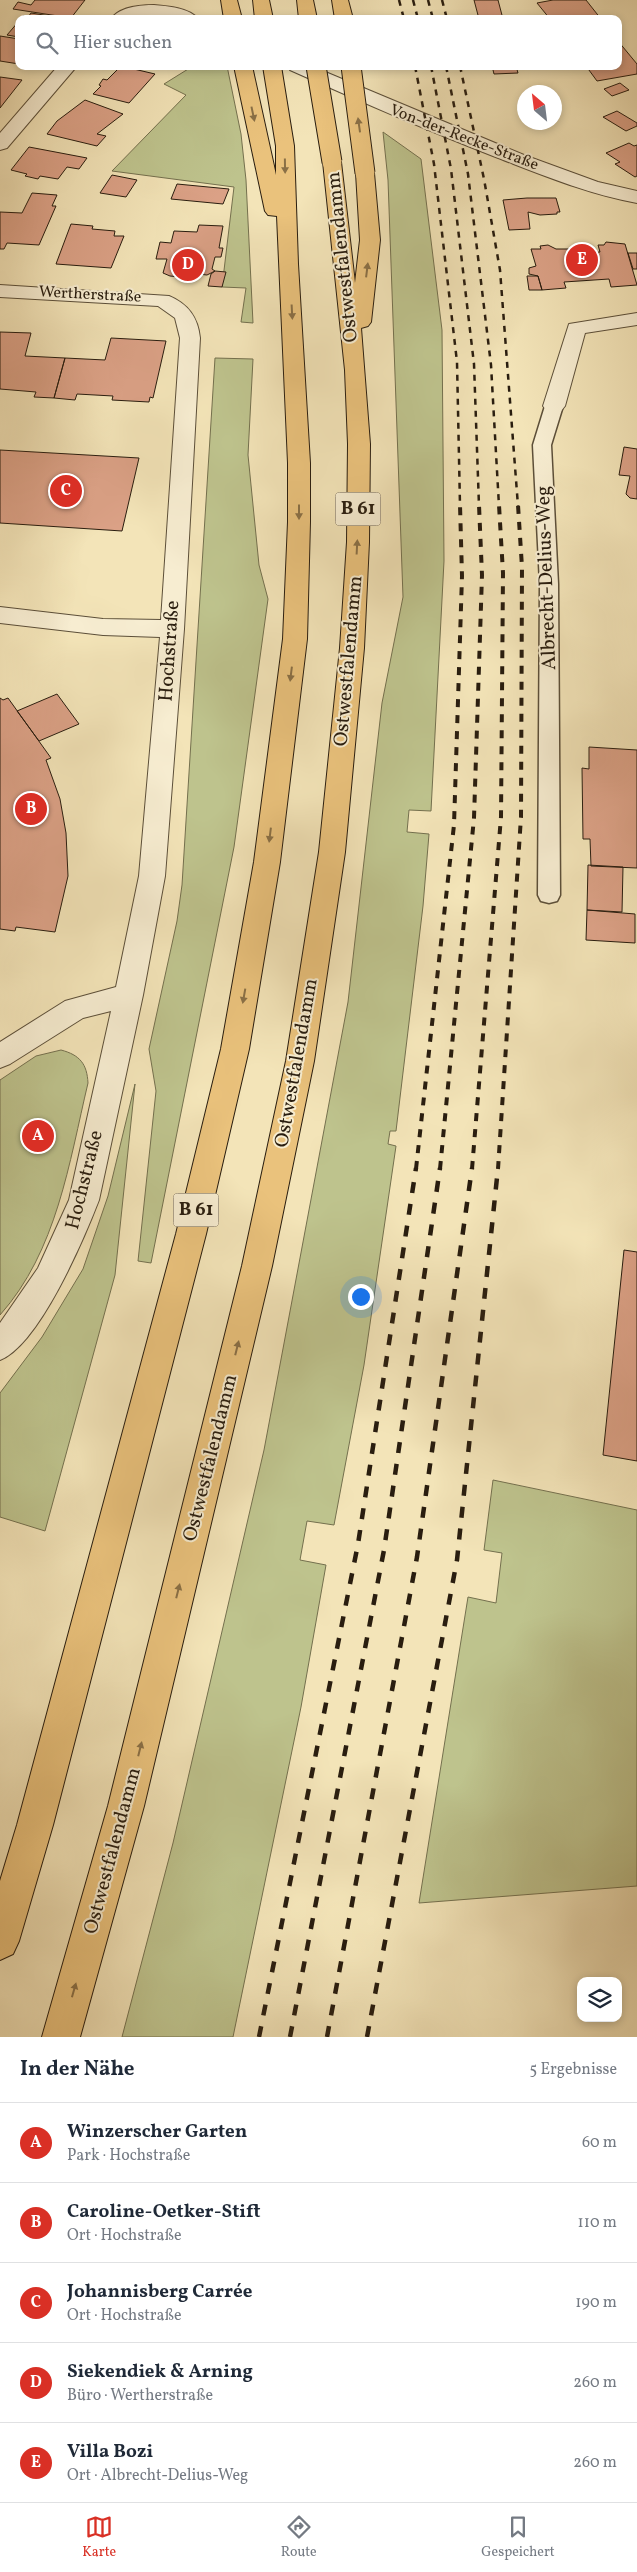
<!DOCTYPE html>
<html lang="de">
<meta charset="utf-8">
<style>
body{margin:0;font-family:Vollkorn,serif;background:#f2f2f3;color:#1f2937}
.controls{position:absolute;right:15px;bottom:15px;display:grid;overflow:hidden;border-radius:10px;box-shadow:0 2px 8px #0003}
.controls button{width:45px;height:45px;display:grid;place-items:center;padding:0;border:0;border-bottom:1px solid #e0e1e3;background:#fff;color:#1f2937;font:25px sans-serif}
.compass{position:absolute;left:517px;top:85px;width:45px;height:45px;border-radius:50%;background:#fff;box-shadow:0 2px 8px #0003;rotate:332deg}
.you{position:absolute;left:360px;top:1296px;width:18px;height:18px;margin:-12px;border:4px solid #fff;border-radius:50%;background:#1a73e8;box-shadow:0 0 0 8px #1a73e833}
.badge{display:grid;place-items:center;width:32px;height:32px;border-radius:50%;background:#d93025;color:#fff;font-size:16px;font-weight:700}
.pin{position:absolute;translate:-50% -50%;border:2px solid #fff;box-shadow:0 1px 5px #0006}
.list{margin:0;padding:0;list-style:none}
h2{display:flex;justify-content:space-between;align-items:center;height:65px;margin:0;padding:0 20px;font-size:21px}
h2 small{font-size:16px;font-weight:400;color:#747a83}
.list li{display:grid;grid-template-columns:32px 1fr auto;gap:15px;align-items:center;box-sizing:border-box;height:80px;padding:0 20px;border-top:1px solid #e0e1e3}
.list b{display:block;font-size:19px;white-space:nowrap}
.list p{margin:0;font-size:16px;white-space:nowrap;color:#747a83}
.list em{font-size:16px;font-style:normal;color:#747a83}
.icon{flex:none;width:28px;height:28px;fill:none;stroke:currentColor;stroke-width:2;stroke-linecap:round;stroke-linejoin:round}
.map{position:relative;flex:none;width:637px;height:2037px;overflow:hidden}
.search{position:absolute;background:#fff;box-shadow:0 2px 8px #0003;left:15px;right:15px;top:15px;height:55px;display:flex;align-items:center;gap:12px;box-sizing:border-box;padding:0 18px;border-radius:10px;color:#747a83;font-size:19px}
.sheet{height:465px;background:#fff}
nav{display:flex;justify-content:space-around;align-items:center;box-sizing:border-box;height:70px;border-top:1px solid #e0e1e3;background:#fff;font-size:14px;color:#747a83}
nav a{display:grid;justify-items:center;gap:2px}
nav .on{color:#d93025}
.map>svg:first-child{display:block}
.green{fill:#bec38d;stroke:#74704e}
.building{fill:#dba186;stroke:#291d0f}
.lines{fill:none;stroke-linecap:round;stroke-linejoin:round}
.lane-casing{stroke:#5c4f39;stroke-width:3}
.street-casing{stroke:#5c4f39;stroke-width:2}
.highway-casing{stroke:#291d0f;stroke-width:2}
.lane{fill:#f7edd1;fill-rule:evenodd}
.street{fill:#f7edd1;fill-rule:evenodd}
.highway{fill:#eac27c;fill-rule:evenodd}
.rail-far2{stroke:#291d0f;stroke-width:2.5;stroke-dasharray:6 6;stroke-linecap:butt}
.rail-far1{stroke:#291d0f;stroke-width:4;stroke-dasharray:8 8;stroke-linecap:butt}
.rail{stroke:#291d0f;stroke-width:4.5;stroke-dasharray:11 11;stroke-linecap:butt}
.highway-bridge-casing{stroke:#291d0f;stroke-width:21;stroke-linecap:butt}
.highway-bridge{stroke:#eac27c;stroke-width:19}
.oneway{fill:#8a7046}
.labels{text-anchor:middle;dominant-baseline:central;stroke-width:4;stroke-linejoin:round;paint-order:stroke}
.far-street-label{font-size:16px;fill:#291d0f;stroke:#f7edd1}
.shield{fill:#f7edd1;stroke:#675b49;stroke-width:1}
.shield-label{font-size:19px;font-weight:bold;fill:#291d0f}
.street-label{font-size:20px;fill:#291d0f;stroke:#f7edd1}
</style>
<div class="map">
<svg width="637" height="2037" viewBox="0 0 637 2037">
<rect width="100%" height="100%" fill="#f3e4b8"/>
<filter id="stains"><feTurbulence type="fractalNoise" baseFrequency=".004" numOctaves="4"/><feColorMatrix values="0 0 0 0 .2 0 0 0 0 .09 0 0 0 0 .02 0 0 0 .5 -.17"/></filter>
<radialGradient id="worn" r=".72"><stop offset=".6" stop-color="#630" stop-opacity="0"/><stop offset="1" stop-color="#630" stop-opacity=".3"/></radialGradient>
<path class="green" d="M193,66H227L241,134L246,180L253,323L241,322L246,288L222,287L234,187L112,171L186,95L164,84Z
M383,132L421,159L442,330L444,561L431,811L409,810L407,832L429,834L423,906L396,1131H390L388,1144L396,1146L364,1365L334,1525L307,1521L300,1560L326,1565L301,1707L233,2037H122L173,1843L264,1450L348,1002L382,703L403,597L388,180Z
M215,358L253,359L248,455L259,565L268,599L234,847L151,1263L138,1261L156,1091L149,1049L177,921L182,885Z
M61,1050C80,1055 87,1064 88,1083C69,1163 57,1251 0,1315V1080L36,1056Z
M135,1084L115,1275L45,1531L0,1517V1393L42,1337L83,1269L108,1196Z
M493,1480L637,1510V1886L419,1903L468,1597L496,1603L502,1553L484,1550Z"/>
<path class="building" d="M35,0H85L71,18L13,9L18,2L31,5Z
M474,0H498L503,19H479Z
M553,0H586L601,19H550L537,3Z
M31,13L50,16L48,19H21L23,16L28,17Z
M19,21V37L7,35Z
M0,36L19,39V64L0,61Z
M618,41L637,64V74L597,81L586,66H618Z
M121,66L155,74L129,103L93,94L101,86L99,85L103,79L107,80Z
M492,66H516L518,73L494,74Z
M0,77L22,80L0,108Z
M620,83L629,90L612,96L604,89Z
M85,100L123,114L97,134L106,136L97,146L47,134L57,121Z
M617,111L637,123V126L626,131L603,117Z
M629,143L634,146L637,145V176L635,177L615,164L620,162L606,153Z
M29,147L87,158L79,169L67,167L58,179L40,176L38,179L25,176L27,174L11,170Z
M112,175L137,180L126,197L100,193Z
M177,184L229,189L223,204L171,199Z
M32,193L57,195L52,206H56L39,245L7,243L4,249H0V212L22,213Z
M527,198H556L560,212H557V214L540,215L528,212L530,229L509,230L503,200Z
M71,224L93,226L92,229L115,231L114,236H124L111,268L56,264Z
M199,225L223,226L219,248H223L221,257H215L212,269L215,271L207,275L189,273L188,275L180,277L170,276L163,273L167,259H156L160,242L171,243L174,231L197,232Z
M606,242L625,244L637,285L611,287L609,279L564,282L566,288L542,290L538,276L529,274V268L536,266L531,249H541L540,246L548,245L556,249H570L572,254L600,252L598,245H604Z
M628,253H637V269H633Z
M215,271L226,272L222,287L208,286L211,274Z
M527,276H538L542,290H529Z
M0,332L31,333L25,356L65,358L54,398L34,397L36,392L0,389Z
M111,338L166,341L153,398L150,397L149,402L112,400L113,396L77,394L75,400L54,398L65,358L105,360Z
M624,447L637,449V499L630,498L626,494L630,476L619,475Z
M0,450L139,458L122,531L0,523Z
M57,694L79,724L39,741L17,711Z
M0,698L3,700L8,698L51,758L46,760L60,799L66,833L68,876L55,932L16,927L15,931L0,929Z
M589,747L637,750V868L591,866L590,839H583L582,768L589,769Z
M588,865L623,867L622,912L587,910Z
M587,910L635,914V943L586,940Z
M624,1250L637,1252V1461L603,1455Z"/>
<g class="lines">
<defs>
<path id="lane" d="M554,401L560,402L563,406L551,445L558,584L560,895L557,901L549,903L541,901L538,895L540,584L533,445L545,406L548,402Z"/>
<path id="street" d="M154,5C167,6 190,8 198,19H175L154,15L133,19H111C119,7 141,5 154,5Z
M58,66H77L7,148L0,150V133Z
M287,66H311L524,155L598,182L637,191V203C587,194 540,174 493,156C424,129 357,100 290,70Z
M0,285L169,296C188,304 198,317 200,338L184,629L165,876L143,995L99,1200C84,1239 39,1345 0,1360V1323L38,1268L69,1200L111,1011L83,1018L10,1064L0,1068V1042L65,1001L116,987L139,876L160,637L103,635L0,623V607L103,619L161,620L180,338L175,318L158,306L0,297Z
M637,313V325L585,333L565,406L561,411L554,413L547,411L543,406L569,324Z"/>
<path id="highway" d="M221,0H237L242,19H224Z
M253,0H269L273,19H255Z
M297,0H313L317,19H299Z
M332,0H348L353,19H335Z
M234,66H252L276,175V146L263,66H281L294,146L298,264L310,463V522L307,639L280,862L249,1049L206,1234L53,1825L19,1941L13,1954L0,1960V1881L17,1825L176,1234L221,1049L254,862L283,639L288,522V463L277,216L268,215L265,211Z
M332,156L339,158L341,162L355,283L360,240L356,173L358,169H372L374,173L380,240L371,322L368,326L361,328L370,444L369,542L364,648L345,852L314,1061L272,1266L144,1806L80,2037H42L108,1806L242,1266L286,1061L319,852L340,648L347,542L348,444L345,370L323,162L325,158Z"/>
</defs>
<use href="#lane" class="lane-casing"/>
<use href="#street" class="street-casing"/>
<use href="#highway" class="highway-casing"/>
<use href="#lane" class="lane"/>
<use href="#street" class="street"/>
<use href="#highway" class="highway"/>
<path class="rail-far2" d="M399,0L404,19
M413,0L418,19
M428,0L433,19
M442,0L447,19
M415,66L434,164L457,362L460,506
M431,66L451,169L474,364L479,506
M446,66L468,174L491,365L499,506
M460,66L484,179L500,270L518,506"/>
<path class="rail-far1" d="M416,1169L454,825L462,576L460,505
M440,1169L474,818L482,575L479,505
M472,1169L501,817L503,573L499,505
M498,1169L521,817L522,567L518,505"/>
<path class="rail" d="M259,2037L358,1544L416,1168
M290,2037L384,1550L440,1168
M327,2037L417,1557L472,1168
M367,2037L457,1560L498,1168"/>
<defs>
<path id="highway-bridge" d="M316,66L332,162
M351,66L365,173"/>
</defs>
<use href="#highway-bridge" class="highway-bridge-casing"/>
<use href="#highway-bridge" class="highway-bridge"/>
</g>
<defs><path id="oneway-solid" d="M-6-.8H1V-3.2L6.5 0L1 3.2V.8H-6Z" transform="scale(1.25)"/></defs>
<g class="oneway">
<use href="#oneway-solid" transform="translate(253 114) rotate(78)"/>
<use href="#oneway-solid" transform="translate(359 125) rotate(-98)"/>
<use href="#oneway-solid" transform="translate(285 166) rotate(89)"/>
<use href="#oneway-solid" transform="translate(367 270) rotate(-83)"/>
<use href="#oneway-solid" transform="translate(292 312) rotate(87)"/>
<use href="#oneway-solid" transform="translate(299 512) rotate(90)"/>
<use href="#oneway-solid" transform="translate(357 547) rotate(-87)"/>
<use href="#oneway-solid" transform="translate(291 674) rotate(97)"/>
<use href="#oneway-solid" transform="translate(270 835) rotate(97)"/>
<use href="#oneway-solid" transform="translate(244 996) rotate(100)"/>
<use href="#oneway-solid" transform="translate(237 1348) rotate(-76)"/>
<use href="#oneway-solid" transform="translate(178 1591) rotate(-76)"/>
<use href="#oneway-solid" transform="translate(140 1749) rotate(-76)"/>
<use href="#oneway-solid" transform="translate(74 1990) rotate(-74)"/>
</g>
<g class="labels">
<g class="far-street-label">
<text transform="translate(464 138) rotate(21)">Von-der-Recke-Straße</text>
<text transform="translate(90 295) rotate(3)">Wertherstraße</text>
</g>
<g class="shield">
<rect x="335.5" y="492.5" width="45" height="33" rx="4"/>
<rect x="173.5" y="1193.5" width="45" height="33" rx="4"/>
</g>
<g class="shield-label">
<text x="358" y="509">B 61</text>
<text x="196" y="1210">B 61</text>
</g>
<g class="street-label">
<text transform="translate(343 257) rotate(-96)">Ostwestfalendamm</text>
<text transform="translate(547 578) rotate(-92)">Albrecht-Delius-Weg</text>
<text transform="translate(170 651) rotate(-86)">Hochstraße</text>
<text transform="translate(349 661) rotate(-85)">Ostwestfalendamm</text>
<text transform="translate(297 1063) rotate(-80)">Ostwestfalendamm</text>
<text transform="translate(85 1180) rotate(-76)">Hochstraße</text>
<text transform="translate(211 1458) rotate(-76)">Ostwestfalendamm</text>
<text transform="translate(113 1851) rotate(-75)">Ostwestfalendamm</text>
</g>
</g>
<rect width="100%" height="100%" filter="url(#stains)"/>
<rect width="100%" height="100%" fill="url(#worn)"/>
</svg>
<div class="controls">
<button><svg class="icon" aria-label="layers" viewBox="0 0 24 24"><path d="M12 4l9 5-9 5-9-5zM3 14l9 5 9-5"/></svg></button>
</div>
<svg class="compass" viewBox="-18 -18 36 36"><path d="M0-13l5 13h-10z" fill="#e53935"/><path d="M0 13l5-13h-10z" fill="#747a83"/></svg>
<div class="you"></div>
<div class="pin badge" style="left:38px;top:1136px">A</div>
<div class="pin badge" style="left:31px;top:809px">B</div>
<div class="pin badge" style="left:66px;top:491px">C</div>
<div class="pin badge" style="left:188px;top:265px">D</div>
<div class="pin badge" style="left:582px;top:260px">E</div>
<div class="search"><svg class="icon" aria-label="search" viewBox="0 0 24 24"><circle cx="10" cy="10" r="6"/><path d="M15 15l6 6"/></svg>Hier suchen</div>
</div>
<section class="sheet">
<h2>In der Nähe<small>5 Ergebnisse</small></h2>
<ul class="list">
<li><span class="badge">A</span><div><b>Winzerscher Garten</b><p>Park · Hochstraße</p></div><em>60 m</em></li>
<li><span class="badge">B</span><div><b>Caroline-Oetker-Stift</b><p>Ort · Hochstraße</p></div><em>110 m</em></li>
<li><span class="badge">C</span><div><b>Johannisberg Carrée</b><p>Ort · Hochstraße</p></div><em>190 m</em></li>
<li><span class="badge">D</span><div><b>Siekendiek &amp; Arning</b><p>Büro · Wertherstraße</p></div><em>260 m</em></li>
<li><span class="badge">E</span><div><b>Villa Bozi</b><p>Ort · Albrecht-Delius-Weg</p></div><em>260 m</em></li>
</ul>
</section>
<nav>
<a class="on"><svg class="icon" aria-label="map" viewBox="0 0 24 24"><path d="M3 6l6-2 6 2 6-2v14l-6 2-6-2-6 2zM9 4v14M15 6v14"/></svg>Karte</a>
<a><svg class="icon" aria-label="directions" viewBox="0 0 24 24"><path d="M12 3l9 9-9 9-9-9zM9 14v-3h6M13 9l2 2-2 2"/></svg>Route</a>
<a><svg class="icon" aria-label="saved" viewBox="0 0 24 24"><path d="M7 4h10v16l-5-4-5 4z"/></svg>Gespeichert</a>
</nav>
